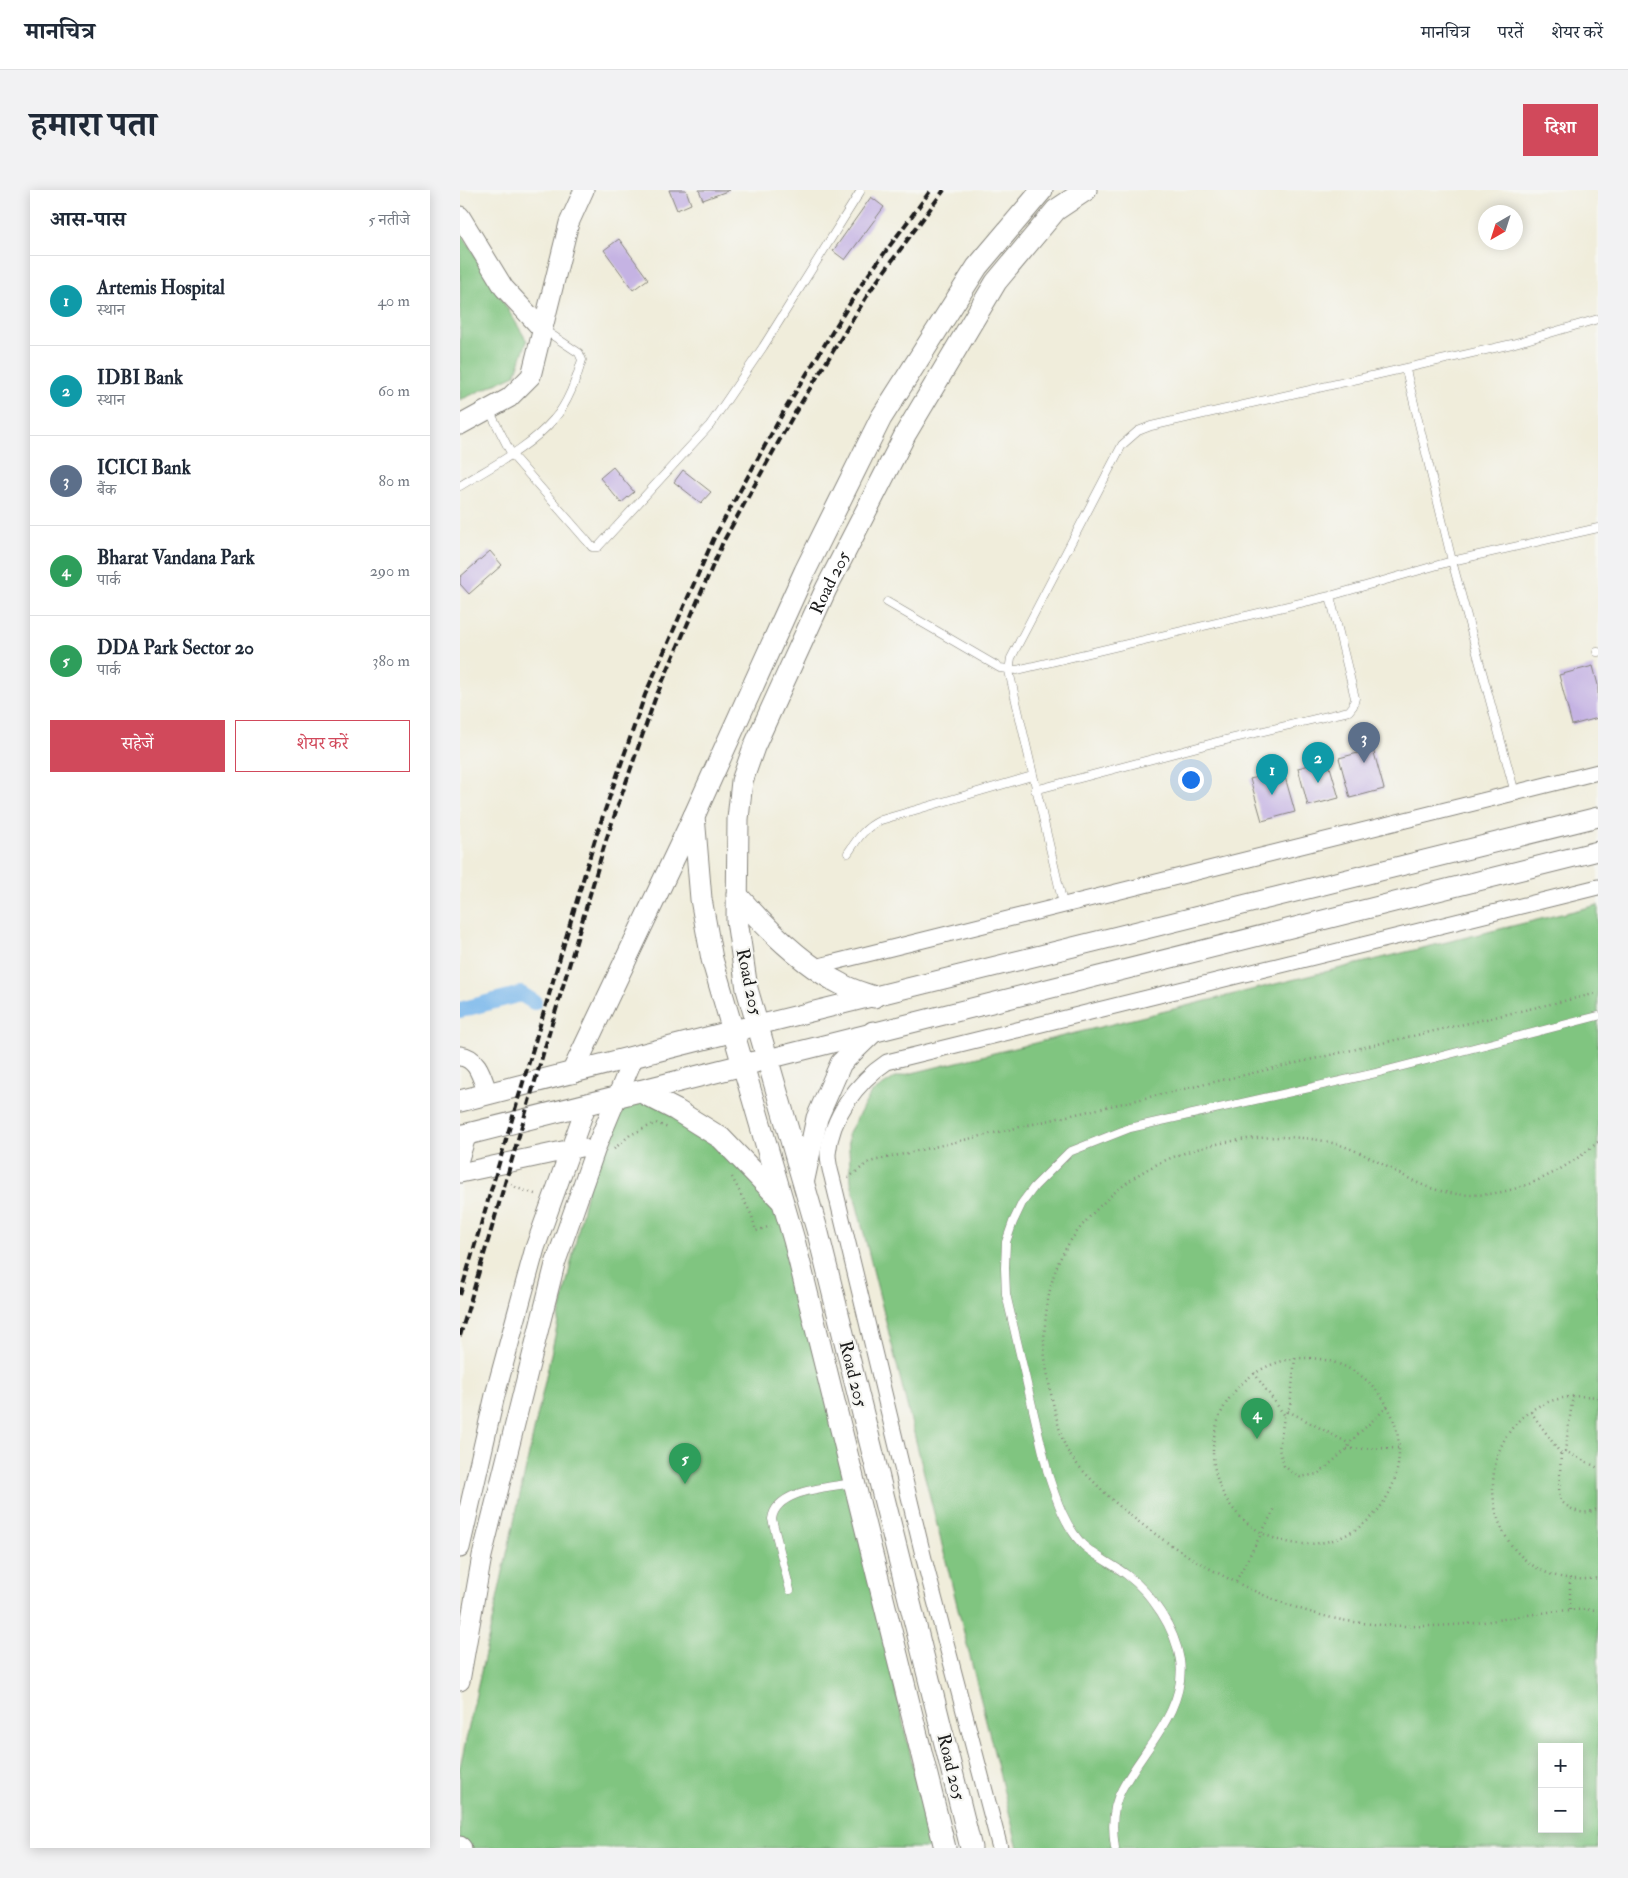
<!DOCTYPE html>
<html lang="hi">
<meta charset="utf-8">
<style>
body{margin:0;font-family:"IM FELL Double Pica","Noto Serif Devanagari",serif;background:#f2f2f3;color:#1f2937}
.controls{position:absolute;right:15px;bottom:15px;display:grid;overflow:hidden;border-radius:0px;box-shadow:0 2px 12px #0003}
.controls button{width:45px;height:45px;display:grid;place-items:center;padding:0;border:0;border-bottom:1px solid #e0e1e3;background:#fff;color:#1f2937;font:25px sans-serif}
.compass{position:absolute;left:1018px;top:15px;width:45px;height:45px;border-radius:50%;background:#fff;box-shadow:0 2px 12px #0003;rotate:219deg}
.you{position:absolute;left:730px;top:589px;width:18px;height:18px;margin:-12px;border:4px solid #fff;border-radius:50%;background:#1a73e8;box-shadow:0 0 0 8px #1a73e833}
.badge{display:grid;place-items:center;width:32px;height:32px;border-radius:50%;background:#d1495b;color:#fff;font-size:16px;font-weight:700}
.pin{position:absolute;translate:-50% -41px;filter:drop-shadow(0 1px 2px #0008)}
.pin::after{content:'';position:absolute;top:26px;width:18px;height:15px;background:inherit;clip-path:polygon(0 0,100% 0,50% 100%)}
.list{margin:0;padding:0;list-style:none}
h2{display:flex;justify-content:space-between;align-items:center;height:65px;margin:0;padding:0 20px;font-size:21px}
h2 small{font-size:16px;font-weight:400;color:#747a83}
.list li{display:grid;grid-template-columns:32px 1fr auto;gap:15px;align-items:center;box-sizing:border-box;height:90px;padding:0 20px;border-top:1px solid #e0e1e3}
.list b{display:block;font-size:19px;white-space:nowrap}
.list p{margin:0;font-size:16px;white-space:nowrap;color:#747a83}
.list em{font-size:16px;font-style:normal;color:#747a83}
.actions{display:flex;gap:10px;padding:15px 20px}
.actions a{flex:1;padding:11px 0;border:1px solid #d1495b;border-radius:0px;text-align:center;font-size:18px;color:#d1495b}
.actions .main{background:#d1495b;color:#fff}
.map{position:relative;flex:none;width:1138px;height:1658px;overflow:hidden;border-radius:0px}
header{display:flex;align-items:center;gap:30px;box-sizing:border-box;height:70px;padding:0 25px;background:#fff;border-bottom:1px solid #e0e1e3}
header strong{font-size:24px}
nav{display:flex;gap:28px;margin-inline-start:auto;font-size:18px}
.intro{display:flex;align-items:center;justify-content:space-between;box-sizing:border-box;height:120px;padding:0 30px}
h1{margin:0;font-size:35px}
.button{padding:12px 22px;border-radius:0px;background:#d1495b;color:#fff;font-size:18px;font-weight:700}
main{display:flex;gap:30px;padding:0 30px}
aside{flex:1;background:#fff;border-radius:0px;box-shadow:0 2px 12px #0003}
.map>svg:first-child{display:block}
.green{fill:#80c580;stroke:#4e704e;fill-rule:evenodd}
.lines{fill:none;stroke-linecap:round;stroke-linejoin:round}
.canal{stroke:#77b6eb;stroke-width:16}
.building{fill:#c5b3e3}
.service-casing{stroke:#86847c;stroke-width:9}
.minor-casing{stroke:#86847c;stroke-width:17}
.tertiary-casing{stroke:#86847c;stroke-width:21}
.secondary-casing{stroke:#86847c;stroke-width:23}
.path{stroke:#86847c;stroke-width:2.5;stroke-dasharray:1 4;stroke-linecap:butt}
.service{stroke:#fff;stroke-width:8}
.minor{stroke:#fff;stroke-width:15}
.tertiary{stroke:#fff;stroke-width:19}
.secondary{stroke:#fff;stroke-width:21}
.rail{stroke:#1c1c1c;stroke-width:4;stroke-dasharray:8 4;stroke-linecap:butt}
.labels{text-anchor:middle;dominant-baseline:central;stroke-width:4.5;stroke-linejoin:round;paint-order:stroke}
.street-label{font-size:18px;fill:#1c1c1c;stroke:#f6f6f2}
</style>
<header>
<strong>मानचित्र</strong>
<nav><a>मानचित्र</a><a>परतें</a><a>शेयर करें</a></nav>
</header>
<div class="intro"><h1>हमारा पता</h1><a class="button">दिशा</a></div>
<main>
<aside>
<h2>आस-पास<small>5 नतीजे</small></h2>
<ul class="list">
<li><span class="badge" style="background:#0f9aa8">1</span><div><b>Artemis Hospital</b><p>स्थान</p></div><em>40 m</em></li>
<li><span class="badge" style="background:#0f9aa8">2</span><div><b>IDBI Bank</b><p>स्थान</p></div><em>60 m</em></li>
<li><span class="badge" style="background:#5c6f8a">3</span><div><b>ICICI Bank</b><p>बैंक</p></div><em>80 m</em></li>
<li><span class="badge" style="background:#2e9e5b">4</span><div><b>Bharat Vandana Park</b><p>पार्क</p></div><em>290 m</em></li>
<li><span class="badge" style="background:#2e9e5b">5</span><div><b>DDA Park Sector 20</b><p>पार्क</p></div><em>380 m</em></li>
</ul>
<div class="actions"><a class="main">सहेजें</a><a>शेयर करें</a></div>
</aside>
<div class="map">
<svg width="1138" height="1658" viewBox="0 0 1138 1658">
<rect width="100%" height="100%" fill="#f6f6f2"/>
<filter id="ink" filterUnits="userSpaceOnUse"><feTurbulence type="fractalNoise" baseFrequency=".02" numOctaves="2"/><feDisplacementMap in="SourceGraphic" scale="10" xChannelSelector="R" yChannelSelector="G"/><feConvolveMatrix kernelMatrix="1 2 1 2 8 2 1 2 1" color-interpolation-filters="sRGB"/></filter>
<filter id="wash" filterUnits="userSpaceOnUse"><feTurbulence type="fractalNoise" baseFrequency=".0096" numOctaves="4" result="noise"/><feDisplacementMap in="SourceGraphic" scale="20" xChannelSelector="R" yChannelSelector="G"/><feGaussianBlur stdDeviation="1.12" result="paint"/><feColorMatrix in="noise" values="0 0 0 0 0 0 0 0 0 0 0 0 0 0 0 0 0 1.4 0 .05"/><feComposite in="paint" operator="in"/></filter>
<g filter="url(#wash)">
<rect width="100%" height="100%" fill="#f0eddb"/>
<path class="green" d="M0,40L67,151L55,185L0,210Z
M1138,715V1658H558L391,992L388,944L411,903L436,887ZM1082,1557H1119V1639H1082Z
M159,906L216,920L323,1012L472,1658H9L0,1649V1577L137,955Z"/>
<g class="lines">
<path class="canal" d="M0,820L61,804L74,812"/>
</g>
<g id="blocks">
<path class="building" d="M209,0H226L231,14L217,20Z
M239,0H270L243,10Z
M411,7L424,17L385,70L373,61Z
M159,49L188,89L173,100L144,60Z
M153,277L174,302L161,313L140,288Z
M223,280L251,302L241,313L214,292Z
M30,361L42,375L9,404L0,394V387Z
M1133,476L1138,495V528L1112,535L1099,485Z
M913,559L924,599L890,608L879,568Z
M868,570L879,608L848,616L838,578Z
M823,580L835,622L802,631L790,589Z"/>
</g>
</g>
<g filter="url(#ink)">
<use href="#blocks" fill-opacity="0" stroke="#86847c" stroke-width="1"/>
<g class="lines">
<defs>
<path id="service" d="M946,180L992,371L1055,603
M29,220L52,265L127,351L132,357H138L250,235L303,157L400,2
M0,296C32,276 69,258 94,229C107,215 117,188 122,170L119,163L83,139
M427,412L540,478L557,480L870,406L992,371L1138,338
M1137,462H1138
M575,600L753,553L889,521L893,516L895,508L870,406
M388,663C398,648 404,638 421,630L572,586
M603,714L549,481L551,468L662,255L678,241L691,236L1052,154L1138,129
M330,1400L312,1329C316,1299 368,1298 392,1293
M655,1658C652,1639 652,1616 662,1599C683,1559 727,1520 720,1470C715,1438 692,1404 667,1385C653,1374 636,1367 623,1355C605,1336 596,1309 588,1284L546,1104L545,1078L546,1052L553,1032L562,1013L574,997L609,962L670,938L916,883L1138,826"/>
<path id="minor" d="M355,777L1138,582
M0,972L9,944
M540,1658L464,1369L372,987C370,980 368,971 368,964C371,927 397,892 427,872L1138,697"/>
<path id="tertiary" d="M0,26L44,98L81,138
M0,235L49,208L71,186L109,33L124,0
M298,835L1138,627
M0,866C19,868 22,889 28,904
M308,869L1138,661
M0,983L121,957
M0,1358L35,1205L75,1058L126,916
M0,1491L22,1366L95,1074L137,955L174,866
M0,1656L2,1658"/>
<g id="secondary">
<path d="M277,705C305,737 343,775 381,794C391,800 403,803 414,807"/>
<path d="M112,883L234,626"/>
<path d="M179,901L216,920L261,948L321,1010"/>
<path d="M0,911L286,838"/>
<path d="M0,946L295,872"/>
<path d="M344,989L357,928L381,873L413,842"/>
<path d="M485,1658L334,1050L252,769L241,709L234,626L345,381L421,228L517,77L582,0"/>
<path id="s1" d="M511,1658L358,1043L287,799L277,730L278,629L282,591L294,557L366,399L446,243L536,92L596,20L626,0"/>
</g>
</defs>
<use href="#service" class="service-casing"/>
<use href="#minor" class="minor-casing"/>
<use href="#tertiary" class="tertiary-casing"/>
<use href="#secondary" class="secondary-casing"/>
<path class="path" d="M1138,952C1089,994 1021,1022 958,993C933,981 909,965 883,956C826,937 738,950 686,980C653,999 611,1040 597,1076C588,1100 585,1126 584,1152C583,1171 598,1244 607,1260C615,1274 628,1286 639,1297C699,1358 816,1424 902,1433C936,1437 972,1437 1006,1434C1050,1430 1094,1417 1138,1420
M154,959L170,945L196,933L208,938
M272,987L292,1026L296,1041L311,1036
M388,988L409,972L1138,803
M47,991L57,998L78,1005
M753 1261a93 93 0 1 1 186 0a93 93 0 1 1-186 0Z
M835,1168L830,1216L824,1227L819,1259L824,1276L833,1283L840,1287L858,1284L887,1259L892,1250L928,1216
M794,1183L825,1226
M1113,1206L1105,1261L1138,1278
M1138,1207C994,1191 1002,1407 1138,1388
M828,1221L890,1254
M1071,1222L1101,1264
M887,1259L940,1258
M1105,1261L1101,1264L1099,1302L1101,1311C1112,1321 1124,1327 1138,1318
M1110,1388V1419
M776,1391L815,1318"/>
<use href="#service" class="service"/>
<use href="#minor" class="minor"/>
<use href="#tertiary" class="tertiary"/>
<use href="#secondary" class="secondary"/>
<path class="rail" d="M0,1105L136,646L185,505L254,348L324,221L403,92L471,0
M0,1146L146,650L195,509L263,352L333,226L412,98L484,0"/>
</g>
</g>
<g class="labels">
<g class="street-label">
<text stroke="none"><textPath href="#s1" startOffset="1314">Road 205</textPath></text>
<text transform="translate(289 792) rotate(78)">Road 205</text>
<text transform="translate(393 1184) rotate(76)">Road 205</text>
<text transform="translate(491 1577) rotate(76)">Road 205</text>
</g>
</g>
</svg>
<div class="controls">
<button>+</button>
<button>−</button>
</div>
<svg class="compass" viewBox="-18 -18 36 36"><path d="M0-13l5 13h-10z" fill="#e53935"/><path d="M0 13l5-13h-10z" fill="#747a83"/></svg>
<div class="you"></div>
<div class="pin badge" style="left:812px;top:605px;background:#0f9aa8">1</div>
<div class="pin badge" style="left:858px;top:593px;background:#0f9aa8">2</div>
<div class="pin badge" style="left:904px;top:573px;background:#5c6f8a">3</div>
<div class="pin badge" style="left:797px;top:1249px;background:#2e9e5b">4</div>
<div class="pin badge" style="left:225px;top:1294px;background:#2e9e5b">5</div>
</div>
</main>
